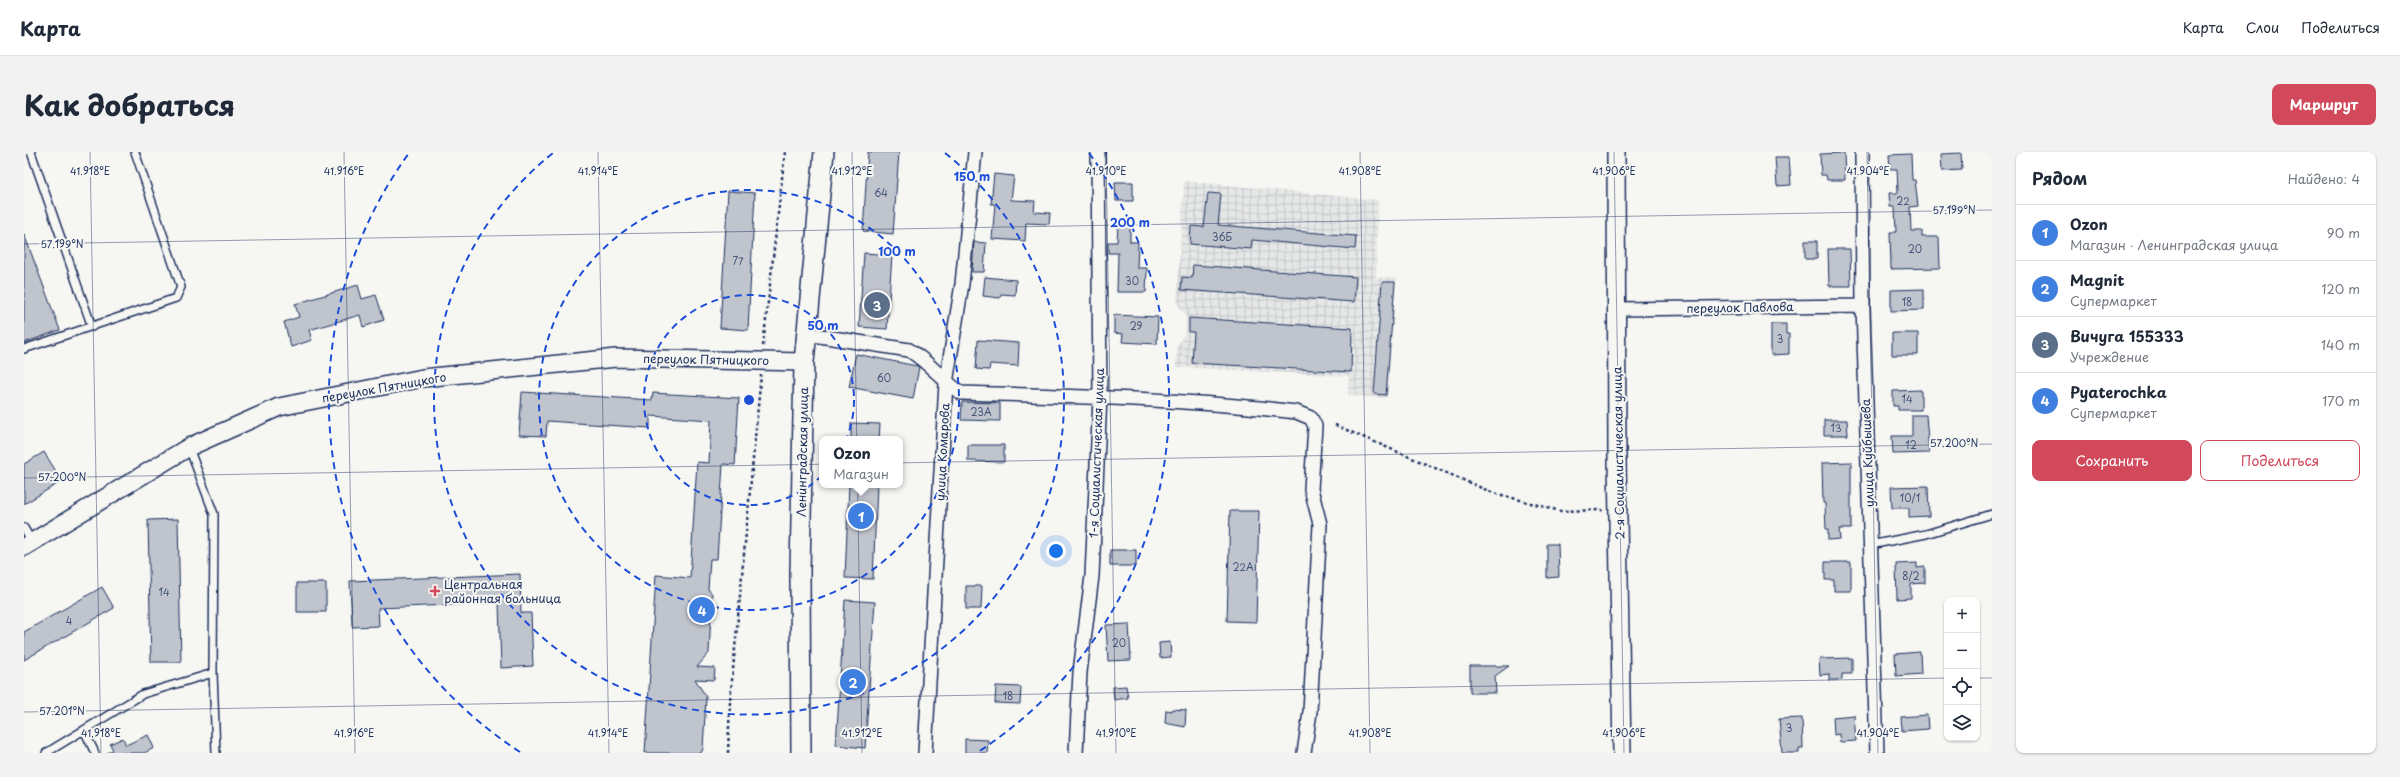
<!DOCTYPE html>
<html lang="ru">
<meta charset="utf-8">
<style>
body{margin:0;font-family:"Playpen Sans",sans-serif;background:#f2f2f3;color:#1f2937}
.controls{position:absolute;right:12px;bottom:12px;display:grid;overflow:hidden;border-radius:8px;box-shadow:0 1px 3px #0004}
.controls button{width:36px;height:36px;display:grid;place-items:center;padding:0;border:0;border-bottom:1px solid #e0e1e3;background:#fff;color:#1f2937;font:20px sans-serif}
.you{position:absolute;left:1032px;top:399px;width:14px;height:14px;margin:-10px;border:3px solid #fff;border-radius:50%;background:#1a73e8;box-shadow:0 0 0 6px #1a73e833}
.badge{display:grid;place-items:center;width:26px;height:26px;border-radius:50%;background:#d1495b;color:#fff;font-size:13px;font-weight:700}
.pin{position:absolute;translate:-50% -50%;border:2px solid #fff;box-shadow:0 1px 4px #0006}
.popup{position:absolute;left:795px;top:284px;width:84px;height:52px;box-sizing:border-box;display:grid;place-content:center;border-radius:8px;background:#fff;filter:drop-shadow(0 1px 3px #0005);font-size:13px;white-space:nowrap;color:#747a83}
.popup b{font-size:15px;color:#1f2937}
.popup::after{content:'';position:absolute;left:50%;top:100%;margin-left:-8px;border:8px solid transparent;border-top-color:#fff}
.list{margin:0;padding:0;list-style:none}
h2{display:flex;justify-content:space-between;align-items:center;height:52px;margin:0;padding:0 16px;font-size:17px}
h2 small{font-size:13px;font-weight:400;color:#747a83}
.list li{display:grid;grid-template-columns:26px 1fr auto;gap:12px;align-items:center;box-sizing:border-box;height:56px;padding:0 16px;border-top:1px solid #e0e1e3}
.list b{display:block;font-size:15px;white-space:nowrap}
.list p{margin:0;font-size:13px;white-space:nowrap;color:#747a83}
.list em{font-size:13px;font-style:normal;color:#747a83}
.actions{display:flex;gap:8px;padding:12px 16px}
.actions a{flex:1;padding:9px 0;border:1px solid #d1495b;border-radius:8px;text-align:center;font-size:14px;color:#d1495b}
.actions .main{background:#d1495b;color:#fff}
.icon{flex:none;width:22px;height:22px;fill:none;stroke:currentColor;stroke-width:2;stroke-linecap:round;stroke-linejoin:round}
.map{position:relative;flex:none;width:1968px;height:601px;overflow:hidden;border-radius:8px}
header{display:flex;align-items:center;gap:24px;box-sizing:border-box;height:56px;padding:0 20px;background:#fff;border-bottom:1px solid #e0e1e3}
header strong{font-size:19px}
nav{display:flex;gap:22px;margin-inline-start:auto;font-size:14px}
.intro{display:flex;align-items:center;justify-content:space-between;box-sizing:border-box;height:96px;padding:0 24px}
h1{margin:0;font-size:28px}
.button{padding:10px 18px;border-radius:8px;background:#d1495b;color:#fff;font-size:14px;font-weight:700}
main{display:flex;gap:24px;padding:0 24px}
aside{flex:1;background:#fff;border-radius:8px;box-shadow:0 1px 3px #0004}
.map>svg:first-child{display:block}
.industrial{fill:url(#industrial-grid)}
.building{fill:#c0c4cd;stroke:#1b2f5e}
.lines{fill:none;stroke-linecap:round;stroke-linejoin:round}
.service-casing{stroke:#1b2f5e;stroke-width:10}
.minor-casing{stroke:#1b2f5e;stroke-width:16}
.tertiary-casing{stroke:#1b2f5e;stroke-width:20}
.secondary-casing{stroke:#1b2f5e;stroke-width:22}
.path{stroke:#1b2f5e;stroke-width:2.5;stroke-dasharray:3 3;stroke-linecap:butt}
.service{stroke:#f6f6f2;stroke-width:7}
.minor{stroke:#f6f6f2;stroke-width:13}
.tertiary{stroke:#f6f6f2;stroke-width:17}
.secondary{stroke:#f6f6f2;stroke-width:19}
.ticks{fill:none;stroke:#1b2f5e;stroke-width:1;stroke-opacity:0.45}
.ring{fill:none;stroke:#1d4ed8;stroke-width:2;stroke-dasharray:7 5}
.poi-dot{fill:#d1495b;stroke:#f6f6f2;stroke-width:1.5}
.labels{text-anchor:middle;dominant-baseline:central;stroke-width:4;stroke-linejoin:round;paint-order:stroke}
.number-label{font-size:10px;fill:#44547a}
.street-label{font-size:12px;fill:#1b2f5e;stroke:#f6f6f2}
.poi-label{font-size:12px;fill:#1b2f5e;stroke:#f6f6f2;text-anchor:start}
.ticks-label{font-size:10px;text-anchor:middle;fill:#1b2f5e;stroke:#f6f6f2;stroke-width:4;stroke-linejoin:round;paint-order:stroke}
.centre{fill:#1d4ed8;stroke:#f6f6f2;stroke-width:2}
.ring-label{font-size:12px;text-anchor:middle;font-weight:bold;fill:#1d4ed8;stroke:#f6f6f2;stroke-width:4;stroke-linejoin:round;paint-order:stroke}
</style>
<header>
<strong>Карта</strong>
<nav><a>Карта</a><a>Слои</a><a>Поделиться</a></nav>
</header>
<div class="intro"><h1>Как добраться</h1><a class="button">Маршрут</a></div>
<main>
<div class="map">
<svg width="1968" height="601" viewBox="0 0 1968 601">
<defs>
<pattern id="industrial-grid" width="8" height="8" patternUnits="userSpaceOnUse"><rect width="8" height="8" fill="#e6e7e7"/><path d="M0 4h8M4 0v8" fill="none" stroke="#c5c6c9"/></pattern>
</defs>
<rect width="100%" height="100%" fill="#f6f6f2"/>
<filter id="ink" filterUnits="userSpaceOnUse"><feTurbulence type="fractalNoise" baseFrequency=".025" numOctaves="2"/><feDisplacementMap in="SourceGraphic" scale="8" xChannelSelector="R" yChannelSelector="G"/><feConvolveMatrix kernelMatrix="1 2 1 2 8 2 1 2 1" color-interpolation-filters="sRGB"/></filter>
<g filter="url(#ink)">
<path class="industrial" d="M1160,29L1354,48L1352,125L1372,126L1363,246L1324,243L1325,224L1152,215L1153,195L1162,179V164L1153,152Z"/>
<path class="building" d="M844,0H875L869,82L839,79Z
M1820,1L1821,28H1803L1802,23H1797L1796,2Z
M1937,1L1938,18L1918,19L1917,2Z
M1887,2L1888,28H1891L1894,54L1886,55L1887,79H1898V85H1915L1916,116L1867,117L1866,80H1872L1871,55H1866L1865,41H1874L1873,17H1866L1865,3Z
M1751,5H1765L1767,33L1753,34Z
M970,22L990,24L987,48L1011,49L1010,60L1026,61L1025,72L1002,71L1001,89L968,87L971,52H967Z
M1091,30H1109V49H1092Z
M704,39L731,41L724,178L696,176Z
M1184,41L1197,42L1194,73L1332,84L1331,97L1228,88L1227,97L1166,92L1167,74L1180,75Z
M1094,73H1106V90H1114L1113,116H1123L1122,140H1093L1094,101H1084V90H1093Z
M0,82L36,178L0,191Z
M1781,89H1793V107H1781Z
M950,90L962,91L960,120H948Z
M1804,97H1826L1827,134H1805Z
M840,101L868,103L863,177L835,175Z
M1169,113L1332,125L1330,150L1157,138L1158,125L1168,126Z
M961,125L992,128L991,143L977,142L976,146L959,144Z
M1358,130H1371L1362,243L1350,242Z
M334,133L338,147L352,143L360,168L339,175L336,163L285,178L288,188L267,195L260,170L275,165L271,152Z
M1900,137V158L1867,159V138Z
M1090,163L1134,165L1133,192L1098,190L1099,182L1090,181Z
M1165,166L1328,176L1327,220L1168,211L1170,180H1165Z
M1747,172H1762V182H1765V202L1747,203Z
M1868,181H1894V203H1868Z
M954,188L995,191L994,214L966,212L965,218L952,217Z
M832,202L893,214L895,215L889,247L825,235Z
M1897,238V258H1874V254H1869V239Z
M498,240L628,248L629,241L715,246L711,313L699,312L693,407H686L684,437L688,442L685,501L673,515L691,516L690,528L671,527L682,545L679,597L677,601H621L632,423L666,426L673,310L685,311L687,268L626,264V276L523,269L522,284L495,283Z
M938,250L976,251V269L937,268Z
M1888,263H1902L1905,301L1869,302L1868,284H1888Z
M1800,268H1823L1824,283H1800Z
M827,271L856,272L855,287H827Z
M944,293H980V310L944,309Z
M20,300L38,329L0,352V312Z
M1827,310V377H1815L1816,387L1804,388V378H1802L1801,351H1799L1798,311Z
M825,333H853L849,427L821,426Z
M1904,334L1905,364L1885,365V356H1868L1867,335Z
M1206,359H1235L1232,470L1203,469Z
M154,367L157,510H127L124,368Z
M1523,392H1534L1535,425L1523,426Z
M1086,398H1112V414H1086Z
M1801,410H1827V439H1810V428H1801Z
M1893,411V416L1901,415V431L1887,432V446L1873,447L1872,412Z
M496,422L497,461H507L509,514L477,516L475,451L354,456L355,474L328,475L326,429Z
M273,431H302V460H273Z
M942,434H958L957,457H942Z
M78,435L90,456L0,508V480Z
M821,448L851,450L841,596L812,593Z
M1105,472L1107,508L1084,509L1082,473Z
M1146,490L1147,505L1136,506L1135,491Z
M1896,500L1897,522L1872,524L1871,502Z
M1828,506V522H1818V528H1805V522L1796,523L1795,507Z
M1446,514H1485L1471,524L1472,541H1446Z
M972,534L997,535L996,552L971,551Z
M1102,534L1104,546L1090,548L1089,535Z
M1148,557L1162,558L1161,575L1141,571L1142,558L1148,559Z
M1830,563L1832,589L1816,590L1815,582L1810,583L1809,565Z
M1903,563L1904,577L1878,579L1877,565Z
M1778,566L1779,596H1775V601H1758L1755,567Z
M124,583L130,596L120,601H83L89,598L86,592L99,586L102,593Z
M941,587L964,588L963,601H941Z"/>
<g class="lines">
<defs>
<path id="service" d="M7,0L68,175
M0,197L152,146L157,135L111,0
M165,296L190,362L189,521L192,601
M0,376L8,390
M1846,393L1902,382L1968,362
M60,578L71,601
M22,601L119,542L189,521"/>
<path id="minor" d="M1838,0L1839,154L1853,601
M1593,157L1839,154
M783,182L885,198C904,209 918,228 937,241C1049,244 1161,247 1272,260L1287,266L1291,274L1287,337L1296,372L1286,560L1280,601
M901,601L922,231L938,132L951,0
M1052,601L1056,520L1068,424L1076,245L1074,0"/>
<path id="tertiary" d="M1592,0L1593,308L1598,601
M0,395L165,295L255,255L399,226L592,206L780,210"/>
<path id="secondary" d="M777,601L776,421L780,210L800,0"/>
</defs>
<use href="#service" class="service-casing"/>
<use href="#minor" class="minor-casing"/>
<use href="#tertiary" class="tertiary-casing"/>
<use href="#secondary" class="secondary-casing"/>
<path class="path" d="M739,194L761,0
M1311,273L1467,340L1536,359L1579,358
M704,601L706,549L737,223"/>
<use href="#service" class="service"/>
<use href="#minor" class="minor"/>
<use href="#tertiary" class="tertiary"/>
<use href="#secondary" class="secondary"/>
</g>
</g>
<path class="ticks" d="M66,0L77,601M320,0L331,601M574,0L585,601M828,0L838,601M1082,0L1092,601M1336,0L1346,601M1590,0L1600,601M1843,0L1854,601M0,92L1968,58M0,326L1968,292M1953,526H1968M0,560L1923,526"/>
<g class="ring">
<circle cx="725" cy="248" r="105"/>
<circle cx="725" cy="248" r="210"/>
<path d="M921 1A315 315 0 1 1 529 1"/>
<path d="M496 600A420 420 0 0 1 385 1M1065 1A420 420 0 0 1 954 600"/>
</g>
<path class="poi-dot" d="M409 433h4v4h4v4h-4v4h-4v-4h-4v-4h4z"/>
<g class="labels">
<g class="number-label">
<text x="857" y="40">64</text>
<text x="1879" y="48">22</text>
<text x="1198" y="84">36Б</text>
<text x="1891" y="96">20</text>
<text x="714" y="108">77</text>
<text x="1108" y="128">30</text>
<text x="1883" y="149">18</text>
<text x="1112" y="173">29</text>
<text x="1756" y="186">3</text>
<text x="860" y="225">60</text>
<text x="1883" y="246">14</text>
<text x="957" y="259">23А</text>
<text x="1812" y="275">13</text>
<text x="1887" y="292">12</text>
<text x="1886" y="345">10/1</text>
<text x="1219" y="414">22А</text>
<text x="1887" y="423">8/2</text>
<text x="140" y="439">14</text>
<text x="45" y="468">4</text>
<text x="1095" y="490">20</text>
<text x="984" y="543">18</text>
<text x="1765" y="575">3</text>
</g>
<g class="street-label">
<text transform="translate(1716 155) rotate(-1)">переулок Павлова</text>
<text transform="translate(682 207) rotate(1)">переулок Пятницкого</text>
<text transform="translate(360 235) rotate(-10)">переулок Пятницкого</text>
<text transform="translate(778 300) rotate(-89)">Ленинградская улица</text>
<text transform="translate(918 300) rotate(-87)">улица Комарова</text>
<text transform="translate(1072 301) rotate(-88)">1-я Социалистическая улица</text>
<text transform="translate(1594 301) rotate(-91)">2-я Социалистическая улица</text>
<text transform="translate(1843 301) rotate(-92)">улица Куйбышева</text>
</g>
<g class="poi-label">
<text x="420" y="432">Центральная<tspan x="420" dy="14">районная больница</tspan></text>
</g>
</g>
<g class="ticks-label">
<text x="66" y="23">41.918°E</text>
<text x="320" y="23">41.916°E</text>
<text x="574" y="23">41.914°E</text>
<text x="828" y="23">41.912°E</text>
<text x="1082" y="23">41.910°E</text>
<text x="1336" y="23">41.908°E</text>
<text x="1590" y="23">41.906°E</text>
<text x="1844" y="23">41.904°E</text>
<text x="1930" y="62">57.199°N</text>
<text x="38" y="96">57.199°N</text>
<text x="1930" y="295">57.200°N</text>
<text x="38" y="329">57.200°N</text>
<text x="38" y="563">57.201°N</text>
<text x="77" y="585">41.918°E</text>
<text x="330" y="585">41.916°E</text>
<text x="584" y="585">41.914°E</text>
<text x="838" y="585">41.912°E</text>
<text x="1092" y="585">41.910°E</text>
<text x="1346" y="585">41.908°E</text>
<text x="1600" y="585">41.906°E</text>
<text x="1854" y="585">41.904°E</text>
</g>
<circle cx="725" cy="248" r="6" class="centre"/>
<g class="ring-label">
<text x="948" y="29">150 m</text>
<text x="1106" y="75">200 m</text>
<text x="873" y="104">100 m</text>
<text x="799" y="178">50 m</text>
</g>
</svg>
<div class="controls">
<button>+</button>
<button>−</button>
<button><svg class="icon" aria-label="locate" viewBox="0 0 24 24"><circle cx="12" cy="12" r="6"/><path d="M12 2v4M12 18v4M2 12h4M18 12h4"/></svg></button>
<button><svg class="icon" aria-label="layers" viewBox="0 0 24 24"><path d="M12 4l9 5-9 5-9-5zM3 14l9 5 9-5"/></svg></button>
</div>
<div class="you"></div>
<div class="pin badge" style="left:837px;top:364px;background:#3f7fe0">1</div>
<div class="popup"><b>Ozon</b>Магазин</div>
<div class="pin badge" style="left:829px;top:530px;background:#3f7fe0">2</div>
<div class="pin badge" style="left:853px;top:153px;background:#5c6f8a">3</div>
<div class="pin badge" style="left:678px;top:458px;background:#3f7fe0">4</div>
</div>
<aside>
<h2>Рядом<small>Найдено: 4</small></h2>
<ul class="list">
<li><span class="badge" style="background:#3f7fe0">1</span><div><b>Ozon</b><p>Магазин · Ленинградская улица</p></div><em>90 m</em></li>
<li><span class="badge" style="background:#3f7fe0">2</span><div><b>Magnit</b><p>Супермаркет</p></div><em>120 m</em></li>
<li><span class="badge" style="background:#5c6f8a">3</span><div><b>Вичуга 155333</b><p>Учреждение</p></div><em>140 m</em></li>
<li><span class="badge" style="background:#3f7fe0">4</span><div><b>Pyaterochka</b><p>Супермаркет</p></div><em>170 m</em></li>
</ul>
<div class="actions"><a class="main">Сохранить</a><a>Поделиться</a></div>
</aside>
</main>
